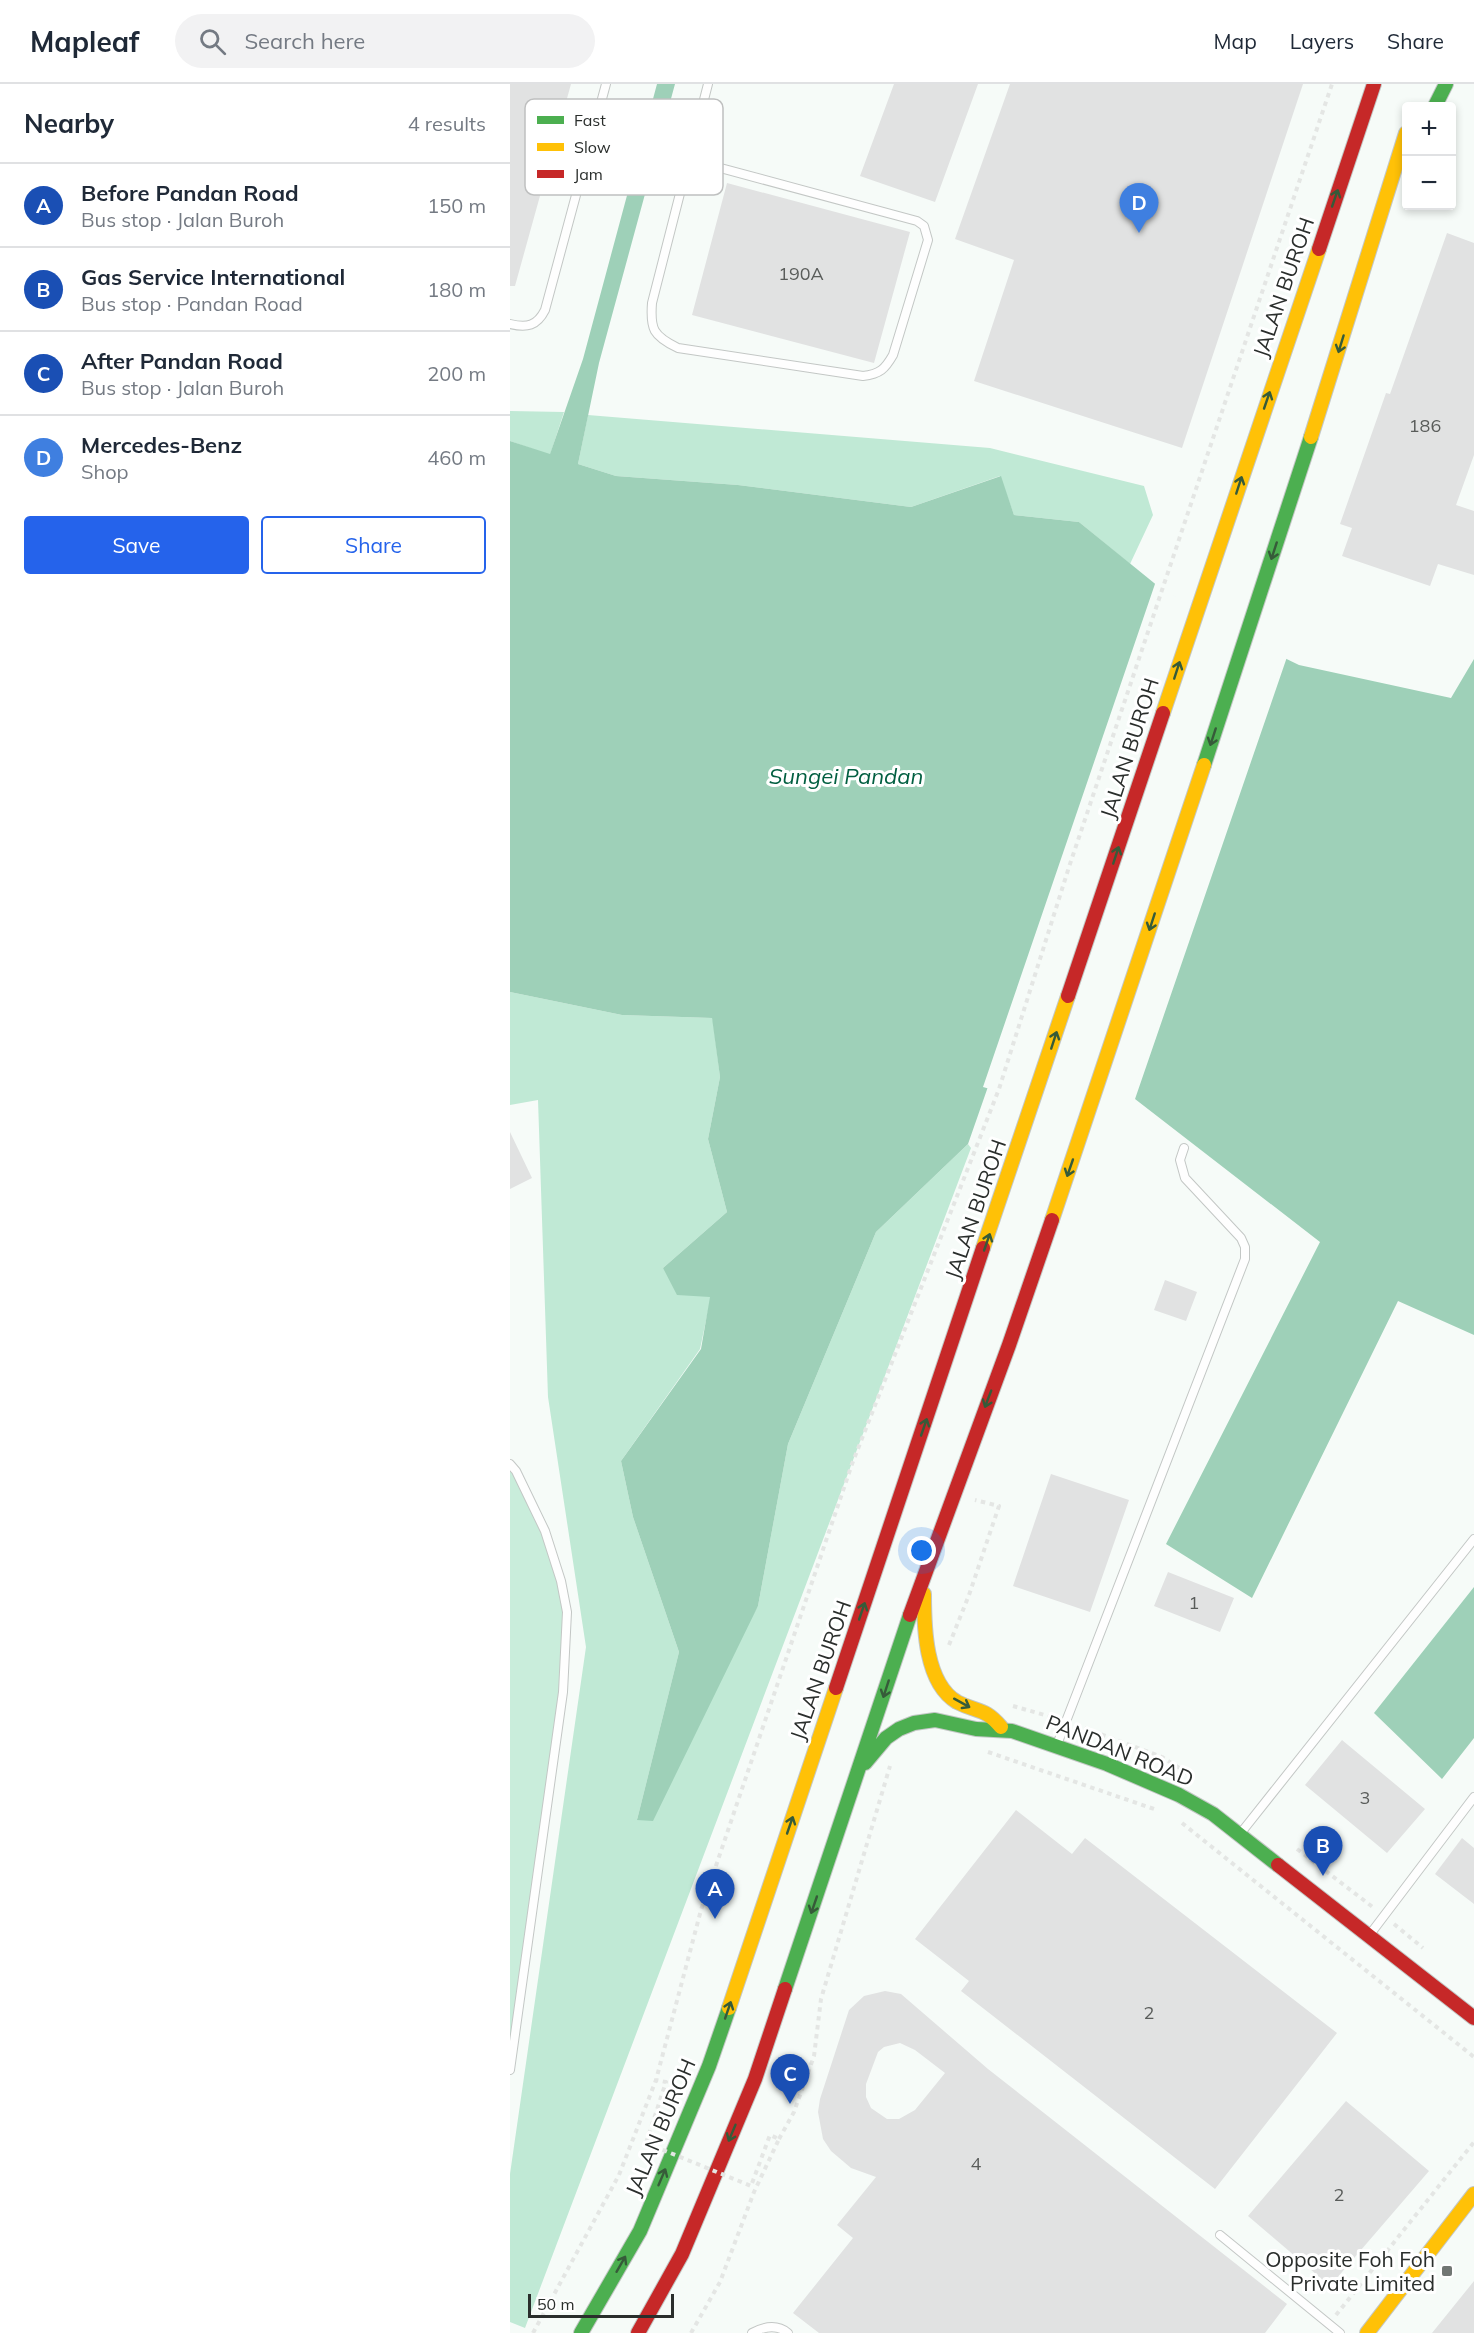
<!DOCTYPE html>
<meta charset="utf-8">
<style>
body{margin:0;font-family:Mulish,sans-serif;background:#f2f2f3;color:#1f2937}
.controls{position:absolute;right:18px;top:18px;display:grid;overflow:hidden;border-radius:6px;box-shadow:0 3px 9px #0003}
.controls button{width:54px;height:54px;display:grid;place-items:center;padding:0;border:0;border-bottom:2px solid #e0e1e3;background:#fff;color:#1f2937;font:30px sans-serif}
.scale{position:absolute;left:18px;bottom:15px;width:146px;box-sizing:border-box;padding-left:6px;border:3px solid #2a2e2c;border-top:0;font-size:16px;line-height:21px;white-space:nowrap;color:#2a2e2c;-webkit-text-stroke:4px #fff;paint-order:stroke}
.you{position:absolute;left:412px;top:1467px;width:21px;height:21px;margin:-15px;border:4px solid #fff;border-radius:50%;background:#1a73e8;box-shadow:0 0 0 9px #1a73e833}
.badge{display:grid;place-items:center;width:39px;height:39px;border-radius:50%;background:#2563eb;color:#fff;font-size:20px;font-weight:700}
.pin{position:absolute;translate:-50% -50px;filter:drop-shadow(0 2px 3px #0008)}
.pin::after{content:'';position:absolute;top:32px;width:21px;height:18px;background:inherit;clip-path:polygon(0 0,100% 0,50% 100%)}
.list{margin:0;padding:0;list-style:none}
h2{display:flex;justify-content:space-between;align-items:center;height:78px;margin:0;padding:0 24px;font-size:26px}
h2 small{font-size:20px;font-weight:400;color:#747a83}
.list li{display:grid;grid-template-columns:39px 1fr auto;gap:18px;align-items:center;box-sizing:border-box;height:84px;padding:0 24px;border-top:2px solid #e0e1e3}
.list b{display:block;font-size:22px;white-space:nowrap}
.list p{margin:0;font-size:20px;white-space:nowrap;color:#747a83}
.list em{font-size:20px;font-style:normal;color:#747a83}
.actions{display:flex;gap:12px;padding:18px 24px}
.actions a{flex:1;padding:14px 0;border:2px solid #2563eb;border-radius:6px;text-align:center;font-size:21px;color:#2563eb}
.actions .main{background:#2563eb;color:#fff}
.icon{flex:none;width:33px;height:33px;fill:none;stroke:currentColor;stroke-width:2;stroke-linecap:round;stroke-linejoin:round}
.map{position:relative;flex:none;width:964px;height:2249px;overflow:hidden}
header{display:flex;align-items:center;gap:36px;box-sizing:border-box;height:84px;padding:0 30px;background:#fff;border-bottom:2px solid #e0e1e3}
header strong{font-size:28px}
nav{display:flex;gap:33px;margin-inline-start:auto;font-size:21px}
.search{width:420px;height:54px;background:#f2f2f3;display:flex;align-items:center;gap:15px;box-sizing:border-box;padding:0 21px;border-radius:33px;color:#747a83;font-size:22px}
main{display:flex}
aside{flex:1;background:#fff}
.map>svg:first-child{display:block}
.green{fill:#c9eddb}
.forest{fill:#c0e9d5}
.water{fill:#9ed0b8}
.pier{fill:#f6fbf8}
.building{fill:#e1e2e2;fill-rule:evenodd}
.lines{fill:none;stroke-linecap:round;stroke-linejoin:round}
.lane-casing{stroke:#c3c7c5;stroke-width:10}
.fast-casing{stroke:#c3c7c5;stroke-width:16}
.slow-casing{stroke:#c3c7c5;stroke-width:16}
.jam-casing{stroke:#c3c7c5;stroke-width:16}
.path{stroke:#e4e6e4;stroke-width:4;stroke-dasharray:4.5 4.5;stroke-linecap:butt}
.lane{stroke:#fefefe;stroke-width:8}
.fast{stroke:#4caf50;stroke-width:14}
.slow{stroke:#ffc107;stroke-width:14}
.jam{stroke:#c62828;stroke-width:14}
.path-bridge{stroke:#e4e6e4;stroke-width:4;stroke-dasharray:4.5 4.5;stroke-linecap:butt}
.oneway{stroke:#365b39}
.poi-dot{fill:#717673;stroke:#fff;stroke-width:2}
.labels{text-anchor:middle;dominant-baseline:central;stroke-width:6;stroke-linejoin:round;paint-order:stroke}
.number-label{font-size:18px;fill:#595c5a}
.street-label{font-size:21px;fill:#2a2e2c;stroke:#fff}
.poi-label{font-size:21px;fill:#2a2e2c;stroke:#fff;text-anchor:end}
.water-label{font-size:22px;font-style:italic;fill:#025f41;stroke:#fff}
.key{fill:#fff;stroke:#bfc0c0;stroke-width:1.5}
.key-label{font-size:16px;fill:#2a2e2c}
</style>
<header>
<strong>Mapleaf</strong>
<div class="search"><svg class="icon" aria-label="search" viewBox="0 0 24 24"><circle cx="10" cy="10" r="6"/><path d="M15 15l6 6"/></svg>Search here</div>
<nav><a>Map</a><a>Layers</a><a>Share</a></nav>
</header>
<main>
<aside>
<h2>Nearby<small>4 results</small></h2>
<ul class="list">
<li><span class="badge" style="background:#1a4fb4">A</span><div><b>Before Pandan Road</b><p>Bus stop · Jalan Buroh</p></div><em>150 m</em></li>
<li><span class="badge" style="background:#1a4fb4">B</span><div><b>Gas Service International</b><p>Bus stop · Pandan Road</p></div><em>180 m</em></li>
<li><span class="badge" style="background:#1a4fb4">C</span><div><b>After Pandan Road</b><p>Bus stop · Jalan Buroh</p></div><em>200 m</em></li>
<li><span class="badge" style="background:#3f7fe0">D</span><div><b>Mercedes-Benz</b><p>Shop</p></div><em>460 m</em></li>
</ul>
<div class="actions"><a class="main">Save</a><a>Share</a></div>
</aside>
<div class="map">
<svg width="964" height="2249" viewBox="0 0 964 2249">
<rect width="100%" height="100%" fill="#f6fbf8"/>
<path class="green" d="M0,1380L35,1447L57,1529L53,1608L0,1986Z"/>
<path class="forest" d="M0,327L54,328L40,371L0,357Z
M78,331L480,364L634,402L643,431L620,480L569,438L504,431L490,392L401,423L228,401L106,392L68,380Z
M0,908L112,931L202,934L203,937L210,993L198,1055L217,1128L153,1184L201,1213L190,1265L111,1377L123,1433L169,1568L127,1736L248,1522L278,1360L366,1148L458,1060L461,1064L15,2244L0,2238V2090L76,1563L38,1313L28,1016L0,1021Z"/>
<path class="water" d="M147,0H165L89,279L68,380L106,392L228,401L401,423L491,392L504,431L569,438L681,529L789,581L941,614L964,575V1251L888,1217L742,1514L656,1460L810,1158L541,950L488,974L458,1060L366,1148L278,1360L248,1522L143,1737L127,1736L169,1568L123,1433L111,1377L191,1265L200,1213L167,1211L153,1184L217,1128L198,1055L210,993L202,934L112,931L0,908V357L40,370L73,275Z
M964,1503V1654L932,1695L864,1629Z"/>
<path class="pier" d="M646,497L683,527L777,573L624,1018L540,954L490,976L480,1005L473,1003Z"/>
<path class="building" d="M0,0H61L5,202H0Z
M384,0H468L425,118L350,92Z
M500,0H793L672,364L464,297L504,176L445,155Z
M217,99L400,148L364,279L182,231Z
M937,149L964,159V371L946,421L964,427V491L928,480L920,502L832,472L842,444L830,440L876,309L880,310Z
M0,1048L22,1094L0,1105Z
M655,1196L687,1208L676,1237L644,1226Z
M541,1390L619,1416L580,1528L503,1502Z
M658,1488L724,1514L710,1548L644,1522Z
M832,1656L915,1725L877,1769L795,1701Z
M506,1726L562,1770L575,1754L827,1949L705,2105L451,1907L459,1897L405,1855Z
M952,1754L964,1764V1820L925,1790Z
M375,1907L391,1910L478,1985L777,2220L755,2249H309L283,2229L343,2154L327,2141L366,2093L341,2084L321,2067L313,2055L308,2028L310,2015L339,1926L354,1912ZM390,1959L405,1966L435,1989L405,2026L389,2035H377L361,2024L356,2013V2000L368,1968L374,1963Z
M836,2017L919,2087L820,2202L738,2132Z
M964,2197V2249H922Z"/>
<g class="lines">
<defs>
<path id="lane" d="M177,75L407,137L414,142L418,156L383,271C375,285 370,290 353,292L168,264C143,252 140,245 142,219L198,0
M0,240C17,244 27,242 35,226L96,0
M0,1380L6,1387L35,1447L51,1497L57,1528L53,1608L0,1986
M548,1658L735,1175V1163L731,1154L675,1094L670,1076L674,1064
M730,1750L964,1455
M861,1849L964,1713
M710,2151L830,2249
M242,2249C255,2242 267,2240 278,2249"/>
<path id="fast" d="M925,22L936,0
M694,681L801,353
M355,1679L376,1654L389,1645L404,1639L425,1636L466,1645L502,1647L597,1680L669,1711L703,1730L768,1781
M275,1905L400,1531
M71,2249L130,2147L199,1982L219,1924"/>
<path id="slow" d="M801,353L896,49
M653,629L809,165
M542,1136L694,681
M473,1164L558,912
M414,1510C414,1543 415,1599 447,1618C468,1629 474,1623 491,1643
M219,1924L326,1604
M857,2249L964,2110"/>
<path id="jam" d="M809,165L864,0
M558,912L653,629
M400,1531L499,1261L542,1136
M326,1604L473,1164
M768,1781L964,1934
M128,2249L172,2170L245,1995L275,1905"/>
</defs>
<use href="#lane" class="lane-casing"/>
<use href="#fast" class="fast-casing"/>
<use href="#slow" class="slow-casing"/>
<use href="#jam" class="jam-casing"/>
<path class="path" d="M439,1561L459,1511L489,1422L465,1416
M503,1622L545,1634
M566,1641L652,1673L677,1689
M478,1668L647,1726
M672,1739L964,1973
M787,1765L864,1824
M884,1840L913,1864
M269,2055L284,2028L304,1972L311,1915L380,1682
M136,2059L156,1998L146,1996
M826,2231L964,2058
M23,2249L109,2091L146,1996L191,1826L342,1380L489,1005L559,783L822,0
M181,2249L210,2198L244,2108L269,2055L260,2051L241,2102"/>
<use href="#lane" class="lane"/>
<use href="#fast" class="fast"/>
<use href="#slow" class="slow"/>
<use href="#jam" class="jam"/>
<path class="path-bridge" d="M136,2059L241,2102"/>
</g>
<defs><path id="oneway-shaft" d="M-6 0H5M1.5-3L5.5 0L1.5 3" fill="none" stroke-width="1.6" stroke-linecap="round" stroke-linejoin="round" transform="scale(1.5)"/></defs>
<g class="oneway">
<use href="#oneway-shaft" transform="translate(825 114) rotate(-71)"/>
<use href="#oneway-shaft" transform="translate(831 260) rotate(107)"/>
<use href="#oneway-shaft" transform="translate(757 316) rotate(-71)"/>
<use href="#oneway-shaft" transform="translate(729 401) rotate(-72)"/>
<use href="#oneway-shaft" transform="translate(764 467) rotate(108)"/>
<use href="#oneway-shaft" transform="translate(667 586) rotate(-72)"/>
<use href="#oneway-shaft" transform="translate(703 653) rotate(108)"/>
<use href="#oneway-shaft" transform="translate(606 771) rotate(-72)"/>
<use href="#oneway-shaft" transform="translate(642 838) rotate(108)"/>
<use href="#oneway-shaft" transform="translate(544 956) rotate(-72)"/>
<use href="#oneway-shaft" transform="translate(560 1084) rotate(109)"/>
<use href="#oneway-shaft" transform="translate(477 1158) rotate(-71)"/>
<use href="#oneway-shaft" transform="translate(478 1315) rotate(111)"/>
<use href="#oneway-shaft" transform="translate(414 1343) rotate(-71)"/>
<use href="#oneway-shaft" transform="translate(352 1527) rotate(-71)"/>
<use href="#oneway-shaft" transform="translate(376 1605) rotate(108)"/>
<use href="#oneway-shaft" transform="translate(452 1619) rotate(29)"/>
<use href="#oneway-shaft" transform="translate(280 1741) rotate(-71)"/>
<use href="#oneway-shaft" transform="translate(304 1821) rotate(109)"/>
<use href="#oneway-shaft" transform="translate(218 1926) rotate(-71)"/>
<use href="#oneway-shaft" transform="translate(222 2049) rotate(113)"/>
<use href="#oneway-shaft" transform="translate(152 2093) rotate(-67)"/>
<use href="#oneway-shaft" transform="translate(111 2180) rotate(-60)"/>
</g>
<rect class="poi-dot" x="931" y="2181" width="12" height="12" rx="3"/>
<g class="labels">
<g class="number-label">
<text x="291" y="189">190A</text>
<text x="915" y="341">186</text>
<text x="684" y="1518">1</text>
<text x="855" y="1713">3</text>
<text x="639" y="1928">2</text>
<text x="466" y="2079">4</text>
<text x="829" y="2110">2</text>
</g>
<g class="street-label">
<text transform="translate(773 203) rotate(-71)">JALAN BUROH</text>
<text transform="translate(619 664) rotate(-72)">JALAN BUROH</text>
<text transform="translate(465 1125) rotate(-71)">JALAN BUROH</text>
<text transform="translate(310 1586) rotate(-71)">JALAN BUROH</text>
<text transform="translate(610 1666) rotate(22)">PANDAN ROAD</text>
<text transform="translate(150 2043) rotate(-67)">JALAN BUROH</text>
</g>
<g class="poi-label">
<text x="925" y="2175">Opposite Foh Foh<tspan x="925" dy="24">Private Limited</tspan></text>
</g>
<g class="water-label">
<text x="336" y="692">Sungei Pandan</text>
</g>
</g>
<rect x="15" y="15" width="198" height="96" rx="9" class="key"/>
<rect x="27" y="32" width="27" height="8" fill="#4caf50"/>
<rect x="27" y="59" width="27" height="8" fill="#ffc107"/>
<rect x="27" y="86" width="27" height="8" fill="#c62828"/>
<g class="key-label">
<text x="64" y="42">Fast</text>
<text x="64" y="69">Slow</text>
<text x="64" y="96">Jam</text>
</g>
</svg>
<div class="controls">
<button>+</button>
<button>−</button>
</div>
<div class="scale">50 m</div>
<div class="you"></div>
<div class="pin badge" style="left:205px;top:1835px;background:#1a4fb4">A</div>
<div class="pin badge" style="left:813px;top:1792px;background:#1a4fb4">B</div>
<div class="pin badge" style="left:280px;top:2020px;background:#1a4fb4">C</div>
<div class="pin badge" style="left:629px;top:149px;background:#3f7fe0">D</div>
</div>
</main>
